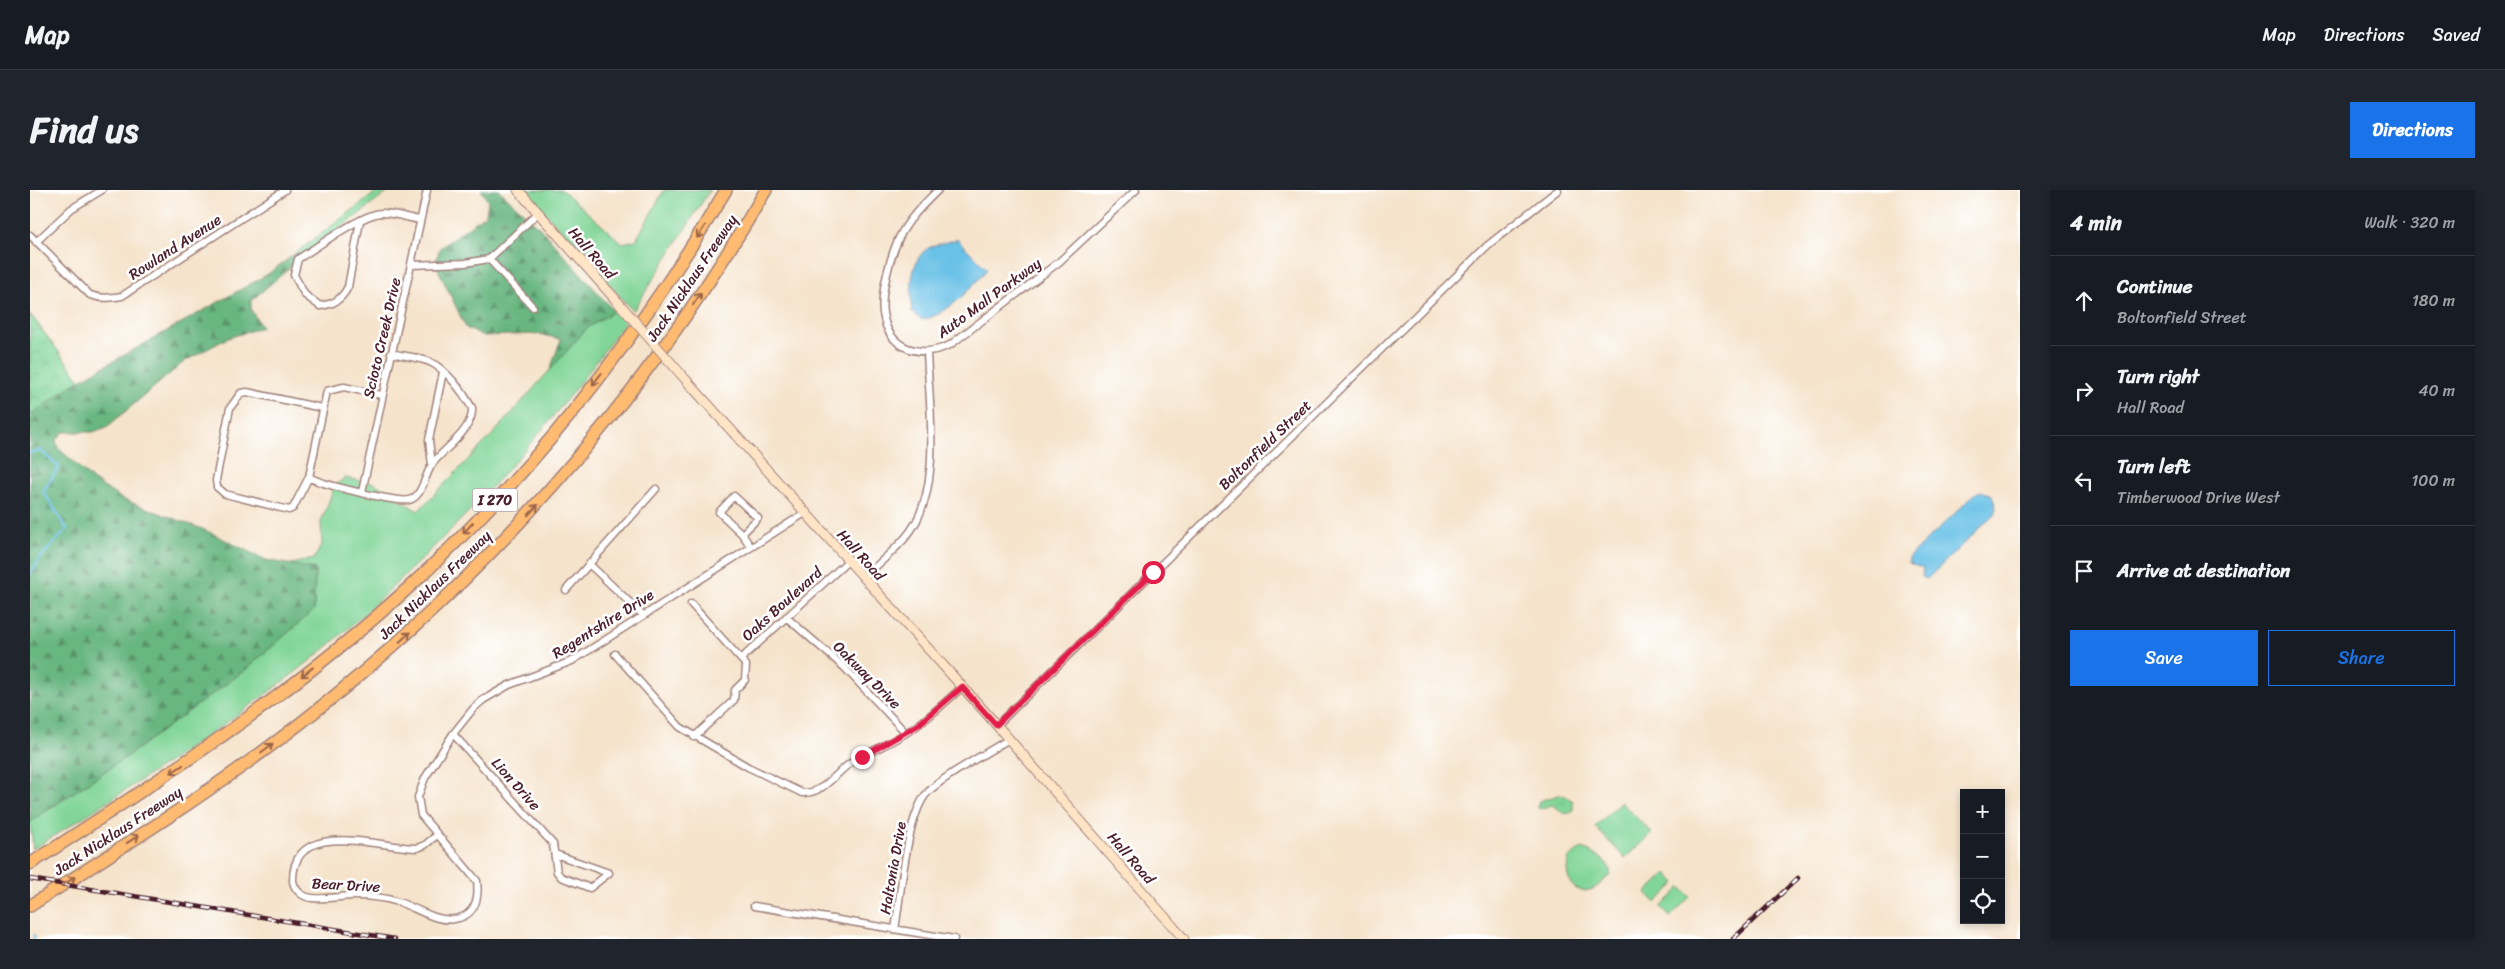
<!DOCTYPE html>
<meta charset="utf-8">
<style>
body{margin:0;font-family:Sriracha,sans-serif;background:#20242c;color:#f1f3f6}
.controls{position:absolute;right:15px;bottom:15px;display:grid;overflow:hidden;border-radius:0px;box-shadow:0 2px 8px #0003}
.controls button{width:45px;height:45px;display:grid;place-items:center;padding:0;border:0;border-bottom:1px solid #363941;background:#171b24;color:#f1f3f6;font:25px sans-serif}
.stop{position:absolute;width:15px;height:15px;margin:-11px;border:4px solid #e11d48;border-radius:50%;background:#fff}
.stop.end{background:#e11d48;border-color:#fff;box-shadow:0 1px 5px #0008}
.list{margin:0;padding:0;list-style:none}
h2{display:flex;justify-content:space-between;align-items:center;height:65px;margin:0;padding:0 20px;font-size:21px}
h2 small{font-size:16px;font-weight:400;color:#9ea1a6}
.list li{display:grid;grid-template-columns:32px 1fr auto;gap:15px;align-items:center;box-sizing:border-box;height:90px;padding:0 20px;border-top:1px solid #363941}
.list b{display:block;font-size:19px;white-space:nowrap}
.list p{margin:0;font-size:16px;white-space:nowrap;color:#9ea1a6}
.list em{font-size:16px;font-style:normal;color:#9ea1a6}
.actions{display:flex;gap:10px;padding:15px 20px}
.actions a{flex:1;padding:11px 0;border:1px solid #1a73e8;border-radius:0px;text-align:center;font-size:18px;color:#1a73e8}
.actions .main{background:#1a73e8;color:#fff}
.icon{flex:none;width:28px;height:28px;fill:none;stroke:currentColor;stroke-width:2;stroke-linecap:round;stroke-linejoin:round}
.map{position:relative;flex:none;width:1990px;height:749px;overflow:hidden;border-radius:0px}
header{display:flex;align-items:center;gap:30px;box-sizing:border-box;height:70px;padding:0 25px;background:#171b24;border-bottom:1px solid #363941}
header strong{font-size:24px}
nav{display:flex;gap:28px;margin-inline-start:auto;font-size:18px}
.intro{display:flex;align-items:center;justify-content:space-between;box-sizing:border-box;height:120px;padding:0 30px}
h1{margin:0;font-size:35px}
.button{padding:12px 22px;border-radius:0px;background:#1a73e8;color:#fff;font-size:18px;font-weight:700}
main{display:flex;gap:30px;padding:0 30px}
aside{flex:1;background:#171b24;border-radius:0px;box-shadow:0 2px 8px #0003}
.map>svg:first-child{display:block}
.grass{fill:#81d598;stroke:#667a62}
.forest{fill:url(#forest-firs);stroke:#596a56}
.park{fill:url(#park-crowns);stroke:#667a62}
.water{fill:#69c1e7;stroke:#5a7089}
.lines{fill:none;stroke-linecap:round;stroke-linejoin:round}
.stream{stroke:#69c1e7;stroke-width:2.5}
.minor-casing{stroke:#a0817b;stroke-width:9}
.secondary-casing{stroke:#a0817b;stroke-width:11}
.motorway-casing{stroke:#a0817b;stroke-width:14}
.minor{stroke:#fff;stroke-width:6}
.secondary{stroke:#ffe4c6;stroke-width:9}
.motorway{stroke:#ffbb71;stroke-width:11}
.rail-casing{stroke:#4a1f2b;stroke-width:4.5}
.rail{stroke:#fff;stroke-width:2.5;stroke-dasharray:8;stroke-linecap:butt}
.secondary-bridge-casing{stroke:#a0817b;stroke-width:11;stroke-linecap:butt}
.secondary-bridge{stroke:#ffe4c6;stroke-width:9}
.oneway{stroke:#9b654a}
.route{stroke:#e11d48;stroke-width:6}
.labels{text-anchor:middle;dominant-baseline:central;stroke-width:5;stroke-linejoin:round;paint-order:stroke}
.shield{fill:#fff;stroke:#80626b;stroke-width:1}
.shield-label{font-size:14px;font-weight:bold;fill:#4a1f2b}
.street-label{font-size:15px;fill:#4a1f2b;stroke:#fff}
</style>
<header>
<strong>Map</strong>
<nav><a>Map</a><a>Directions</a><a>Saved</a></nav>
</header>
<div class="intro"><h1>Find us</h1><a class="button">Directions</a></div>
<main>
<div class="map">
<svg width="1990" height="749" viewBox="0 0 1990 749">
<defs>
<pattern id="forest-firs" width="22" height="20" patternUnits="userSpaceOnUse" patternTransform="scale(1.25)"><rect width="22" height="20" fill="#68b680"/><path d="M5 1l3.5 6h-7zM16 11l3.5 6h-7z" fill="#589369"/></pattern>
<pattern id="park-crowns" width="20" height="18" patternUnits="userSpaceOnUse" patternTransform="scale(1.25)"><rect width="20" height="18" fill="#81d598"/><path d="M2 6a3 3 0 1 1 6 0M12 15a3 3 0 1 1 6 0" fill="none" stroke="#71b683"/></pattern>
</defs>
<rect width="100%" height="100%" fill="#fff"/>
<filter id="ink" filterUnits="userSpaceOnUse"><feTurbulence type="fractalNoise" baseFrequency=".02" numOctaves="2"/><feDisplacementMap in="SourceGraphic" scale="10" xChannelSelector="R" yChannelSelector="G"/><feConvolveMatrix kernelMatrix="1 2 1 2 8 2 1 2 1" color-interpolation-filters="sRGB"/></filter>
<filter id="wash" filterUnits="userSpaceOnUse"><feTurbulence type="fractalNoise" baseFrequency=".0096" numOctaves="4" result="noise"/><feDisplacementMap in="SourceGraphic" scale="20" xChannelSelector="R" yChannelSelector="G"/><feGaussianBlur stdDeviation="1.12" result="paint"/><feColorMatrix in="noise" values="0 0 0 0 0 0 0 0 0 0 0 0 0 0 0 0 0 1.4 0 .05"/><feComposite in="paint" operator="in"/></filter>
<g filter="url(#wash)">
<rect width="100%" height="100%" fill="#f5e3cb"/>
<path class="grass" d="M349,0H361L271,68L267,62Z
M495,0H532L592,53L606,50L634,0H680L603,121Z
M584,121L595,132C530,224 459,305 377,383C341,418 303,454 263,484C179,548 92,603 3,659L0,632L96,567L215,480L284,420L285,379L257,375L284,369L292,354L291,332L305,295L315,288L344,293L388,321L465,242L557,138Z
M1591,612L1622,643L1595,668L1565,637Z
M1552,658L1571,668L1580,678V685C1574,690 1568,698 1560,700C1539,705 1534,683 1539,668Z
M1637,683L1646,693L1626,713L1616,703Z
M1651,697L1660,707L1640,727L1631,717Z"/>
<path class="forest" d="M451,0H469L513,41L584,121L557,138L520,180L531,149L507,144L454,146L436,138L405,73L410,58L456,24L458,11Z
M267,62L271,68L221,111V120L232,137L198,148L155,171L77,237L63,242H33L26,251L28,258L64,291L92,309L175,340L236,370L285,379L284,420L215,480L96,567L0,632V124L50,190L238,84Z"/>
<path class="park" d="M0,124L50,190L0,225Z
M1532,604L1543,611V621C1533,628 1530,618 1522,615L1510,619L1507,617L1509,611Z"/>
<path class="water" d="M927,49L957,79C941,99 917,125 892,130L882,122C881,103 879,71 897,59C902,55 919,52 927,49Z
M1951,301L1962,305L1966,318L1964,324L1897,389L1892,387L1893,379L1879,373V367L1946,303Z"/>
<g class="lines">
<path class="stream" d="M0,263L10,260L29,277L13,301L37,339L10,368L0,384
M4,745V749"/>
</g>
</g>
<g filter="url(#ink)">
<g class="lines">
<defs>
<path id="minor" d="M908,0C894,14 878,29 869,48C861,65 850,103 853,123C858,159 889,169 920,155L1029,72L1106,0
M330,31L318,97C311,110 304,114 290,116L275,105L264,85L268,69C286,58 333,23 352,23C364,23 378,28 390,30
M0,45L60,105C71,109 80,108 92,106L255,0
M6,52L41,19L72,0
M459,69L508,23
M381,75L435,73L459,69L503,117
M292,218L217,202L211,203L200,218L186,290L187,297L195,304L259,320L263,318L279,287L297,201L314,197L351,205
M402,275L399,250L413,182
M279,287C289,294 368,313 379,310C393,307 395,283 403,273C415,258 444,239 442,218C433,202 417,180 400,172C388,167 373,166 361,163
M332,302L397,0
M712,344L728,328L704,306L689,322L712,344L721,357
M559,374L613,425
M833,388C847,375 863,362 875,348C914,305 899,217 897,162
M536,400L626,299
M661,414L716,475L715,490L705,500L704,510L664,547
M756,427L814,477L876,543
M585,464L650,537L718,577L772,603C796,604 808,578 827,569C848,558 869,549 888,535C904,523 918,510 932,497
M712,468L818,371
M967,535L1458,55L1528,0
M423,544L523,654L527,682L531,687L560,698L579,683L525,664
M407,645L395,655L387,658C351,658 262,626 263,691C264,698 270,705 277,707C291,711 309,706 323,706C338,706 354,707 368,712C386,717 409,735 429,728C446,723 449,707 447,691L391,625L388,607L395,588L423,544L443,519L453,510L479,495L542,471L775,323
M724,716L924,749
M865,739C871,706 876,625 898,602C915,585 957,563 979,549"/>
<path id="secondary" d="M488,0L586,110
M656,190L956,523L1154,749"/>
<path id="motorway" d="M0,674C131,589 262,505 377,399C503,284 609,146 696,0
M0,716C92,657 186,599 272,532C460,385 616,205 736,0"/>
</defs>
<use href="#minor" class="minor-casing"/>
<use href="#secondary" class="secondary-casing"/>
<use href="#motorway" class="motorway-casing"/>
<use href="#minor" class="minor"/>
<use href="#secondary" class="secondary"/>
<use href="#motorway" class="motorway"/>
<defs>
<path id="rail" d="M0,689L365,749
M1703,749L1768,688"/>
</defs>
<use href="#rail" class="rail-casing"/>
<use href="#rail" class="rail"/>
<defs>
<path id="secondary-bridge" d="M586,110L656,190"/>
</defs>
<use href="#secondary-bridge" class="secondary-bridge-casing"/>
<use href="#secondary-bridge" class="secondary-bridge"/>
</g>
<defs><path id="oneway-shaft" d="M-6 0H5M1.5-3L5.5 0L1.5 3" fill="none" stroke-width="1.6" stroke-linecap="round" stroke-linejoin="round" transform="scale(1.25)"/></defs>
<g class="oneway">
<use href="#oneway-shaft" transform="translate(671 42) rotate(122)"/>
<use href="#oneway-shaft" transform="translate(667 109) rotate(-57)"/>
<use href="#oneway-shaft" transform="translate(567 189) rotate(128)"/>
<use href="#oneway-shaft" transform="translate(503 320) rotate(-47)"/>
<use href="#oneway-shaft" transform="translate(438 338) rotate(133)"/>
<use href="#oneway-shaft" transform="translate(375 447) rotate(-42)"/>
<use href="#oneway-shaft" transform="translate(277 482) rotate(142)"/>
<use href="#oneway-shaft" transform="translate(237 558) rotate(-37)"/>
<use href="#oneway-shaft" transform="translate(147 579) rotate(146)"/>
<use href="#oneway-shaft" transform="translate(103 649) rotate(-33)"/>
<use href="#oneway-shaft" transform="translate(39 691) rotate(-33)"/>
</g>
</g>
<g class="lines" filter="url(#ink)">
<path class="route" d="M832,567L888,535L932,497L966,535L1123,382"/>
</g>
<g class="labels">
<rect class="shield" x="442.5" y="298.5" width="45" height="23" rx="4"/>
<g class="shield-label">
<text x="465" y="310">I 270</text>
</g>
<g class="street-label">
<text transform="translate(145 57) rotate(-33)">Rowland Avenue</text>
<text transform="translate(562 63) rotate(49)">Hall Road</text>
<text transform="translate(662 88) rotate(-56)">Jack Nicklaus Freeway</text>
<text transform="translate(959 108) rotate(-36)">Auto Mall Parkway</text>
<text transform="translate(352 148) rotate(-77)">Scioto Creek Drive</text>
<text transform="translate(1235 255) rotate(-44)">Boltonfield Street</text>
<text transform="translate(831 365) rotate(48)">Hall Road</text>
<text transform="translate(405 395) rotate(-44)">Jack Nicklaus Freeway</text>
<text transform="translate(752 414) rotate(-42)">Oaks Boulevard</text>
<text transform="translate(573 434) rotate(-32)">Regentshire Drive</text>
<text transform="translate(837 485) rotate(45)">Oakway Drive</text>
<text transform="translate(486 594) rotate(48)">Lion Drive</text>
<text transform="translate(88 641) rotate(-33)">Jack Nicklaus Freeway</text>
<text transform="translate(1101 668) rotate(49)">Hall Road</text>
<text transform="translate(863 678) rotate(-80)">Haltonia Drive</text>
<text transform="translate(316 695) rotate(3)">Bear Drive</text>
</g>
</g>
</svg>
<div class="controls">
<button>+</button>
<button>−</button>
<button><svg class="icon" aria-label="locate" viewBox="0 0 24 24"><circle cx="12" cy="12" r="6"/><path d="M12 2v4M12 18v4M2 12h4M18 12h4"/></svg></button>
</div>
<div class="stop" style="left:1123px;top:382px"></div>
<div class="stop end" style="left:832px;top:567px"></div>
</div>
<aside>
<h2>4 min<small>Walk · 320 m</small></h2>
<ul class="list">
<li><svg class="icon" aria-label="ahead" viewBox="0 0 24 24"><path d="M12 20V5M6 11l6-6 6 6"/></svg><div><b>Continue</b><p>Boltonfield Street</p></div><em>180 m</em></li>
<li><svg class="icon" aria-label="right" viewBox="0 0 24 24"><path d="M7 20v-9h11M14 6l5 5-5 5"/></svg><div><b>Turn right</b><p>Hall Road</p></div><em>40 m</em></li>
<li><svg class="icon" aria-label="left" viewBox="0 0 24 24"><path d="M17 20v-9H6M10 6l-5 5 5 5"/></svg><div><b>Turn left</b><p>Timberwood Drive West</p></div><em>100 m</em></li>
<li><svg class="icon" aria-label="arrive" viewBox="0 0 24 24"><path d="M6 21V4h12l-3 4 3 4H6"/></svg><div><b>Arrive at destination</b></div></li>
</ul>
<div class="actions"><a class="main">Save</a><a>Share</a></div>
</aside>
</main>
